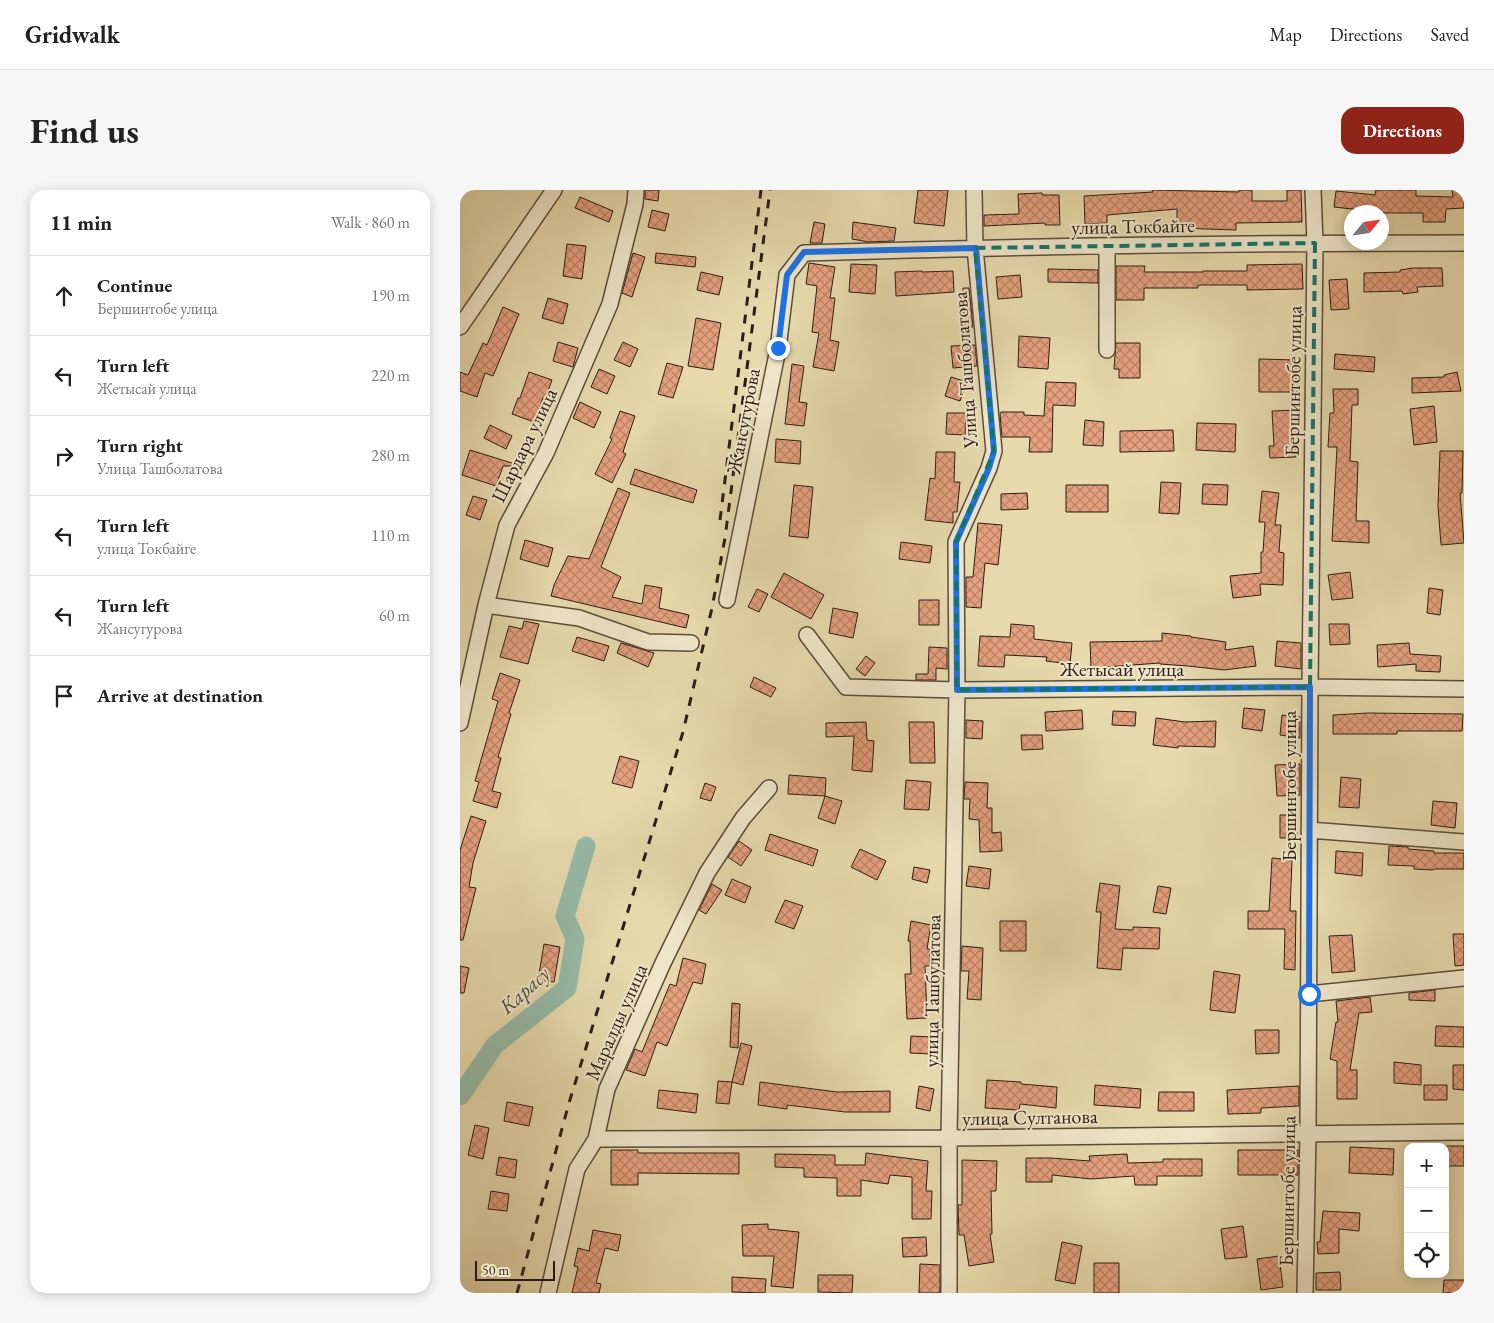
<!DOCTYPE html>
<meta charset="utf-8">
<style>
body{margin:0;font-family:"EB Garamond",serif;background:#f6f6f6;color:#222}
.controls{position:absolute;right:15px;bottom:15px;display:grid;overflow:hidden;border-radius:10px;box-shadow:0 2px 12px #0003}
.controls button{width:45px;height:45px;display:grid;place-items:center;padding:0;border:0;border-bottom:1px solid #e0e0e0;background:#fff;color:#222;font:25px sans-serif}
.compass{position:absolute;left:884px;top:15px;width:45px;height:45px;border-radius:50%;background:#fff;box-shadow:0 2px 12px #0003;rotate:61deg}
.scale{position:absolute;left:15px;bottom:12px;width:80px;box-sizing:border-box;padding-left:5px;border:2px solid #2c1e17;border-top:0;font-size:14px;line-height:18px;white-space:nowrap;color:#2c1e17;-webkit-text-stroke:4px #efe6c9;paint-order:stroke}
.stop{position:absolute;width:15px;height:15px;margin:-11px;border:4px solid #1a73e8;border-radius:50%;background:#fff}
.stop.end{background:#1a73e8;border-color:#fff;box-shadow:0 1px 5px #0008}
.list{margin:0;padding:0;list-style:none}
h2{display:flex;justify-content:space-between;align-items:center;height:65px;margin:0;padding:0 20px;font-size:21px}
h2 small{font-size:16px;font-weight:400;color:#767676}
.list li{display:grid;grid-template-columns:32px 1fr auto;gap:15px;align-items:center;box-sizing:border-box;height:80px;padding:0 20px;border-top:1px solid #e0e0e0}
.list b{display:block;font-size:19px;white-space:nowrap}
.list p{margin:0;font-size:16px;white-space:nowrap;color:#767676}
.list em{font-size:16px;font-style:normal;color:#767676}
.icon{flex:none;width:28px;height:28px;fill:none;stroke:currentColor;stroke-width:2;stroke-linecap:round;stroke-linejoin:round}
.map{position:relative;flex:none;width:1004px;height:1103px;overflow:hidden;border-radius:15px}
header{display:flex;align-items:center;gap:30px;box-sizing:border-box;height:70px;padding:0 25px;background:#fff;border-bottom:1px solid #e0e0e0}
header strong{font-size:24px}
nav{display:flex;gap:28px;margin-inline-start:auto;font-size:18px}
.intro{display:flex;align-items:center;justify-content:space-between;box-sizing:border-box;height:120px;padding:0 30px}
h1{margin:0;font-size:35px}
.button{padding:12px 22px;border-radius:15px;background:#8f2418;color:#fff;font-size:18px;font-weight:700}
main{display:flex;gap:30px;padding:0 30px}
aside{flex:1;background:#fff;border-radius:15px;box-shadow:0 2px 12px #0003}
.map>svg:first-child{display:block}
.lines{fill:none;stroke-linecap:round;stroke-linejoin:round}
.river{stroke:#96baa7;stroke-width:19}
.building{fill:url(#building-cross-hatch);stroke:#2c1e17}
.minor-casing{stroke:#5a4d3c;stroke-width:18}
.minor{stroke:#efe6c9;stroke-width:15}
.rail{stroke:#2c1e17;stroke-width:3;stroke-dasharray:9 9;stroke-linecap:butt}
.route{stroke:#1a73e8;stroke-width:6}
.marked{fill:none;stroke:#0f766e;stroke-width:4;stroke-dasharray:10 6;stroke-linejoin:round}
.labels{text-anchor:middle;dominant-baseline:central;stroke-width:4;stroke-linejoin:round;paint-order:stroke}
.street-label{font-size:20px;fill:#2c1e17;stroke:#efe6c9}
.water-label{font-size:21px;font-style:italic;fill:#4c4d42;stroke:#efe6c9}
</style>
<header>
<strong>Gridwalk</strong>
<nav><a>Map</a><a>Directions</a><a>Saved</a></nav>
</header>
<div class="intro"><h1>Find us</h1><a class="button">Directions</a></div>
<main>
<aside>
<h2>11 min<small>Walk · 860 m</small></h2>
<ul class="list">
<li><svg class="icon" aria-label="ahead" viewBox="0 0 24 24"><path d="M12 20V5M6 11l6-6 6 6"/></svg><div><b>Continue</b><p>Бершинтобе улица</p></div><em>190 m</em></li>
<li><svg class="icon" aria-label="left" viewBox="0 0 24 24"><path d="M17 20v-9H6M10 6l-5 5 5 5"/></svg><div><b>Turn left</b><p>Жетысай улица</p></div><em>220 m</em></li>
<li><svg class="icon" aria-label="right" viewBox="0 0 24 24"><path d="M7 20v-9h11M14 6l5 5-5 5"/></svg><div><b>Turn right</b><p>Улица Ташболатова</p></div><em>280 m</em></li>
<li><svg class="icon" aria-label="left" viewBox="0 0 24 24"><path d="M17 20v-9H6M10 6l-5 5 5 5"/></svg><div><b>Turn left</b><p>улица Токбайге</p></div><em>110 m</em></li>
<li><svg class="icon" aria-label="left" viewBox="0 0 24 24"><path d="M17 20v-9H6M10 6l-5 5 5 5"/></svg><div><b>Turn left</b><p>Жансугурова</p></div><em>60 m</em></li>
<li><svg class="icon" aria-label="arrive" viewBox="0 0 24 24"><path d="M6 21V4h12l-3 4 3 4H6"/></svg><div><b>Arrive at destination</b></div></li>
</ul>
</aside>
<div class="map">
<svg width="1004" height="1103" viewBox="0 0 1004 1103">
<defs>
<pattern id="building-cross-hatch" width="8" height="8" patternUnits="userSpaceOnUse" patternTransform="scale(1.25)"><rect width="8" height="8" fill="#e5a07e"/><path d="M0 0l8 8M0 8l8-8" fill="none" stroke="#ba8266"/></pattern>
</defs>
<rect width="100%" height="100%" fill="#e6d9ac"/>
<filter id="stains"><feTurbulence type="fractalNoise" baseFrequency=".004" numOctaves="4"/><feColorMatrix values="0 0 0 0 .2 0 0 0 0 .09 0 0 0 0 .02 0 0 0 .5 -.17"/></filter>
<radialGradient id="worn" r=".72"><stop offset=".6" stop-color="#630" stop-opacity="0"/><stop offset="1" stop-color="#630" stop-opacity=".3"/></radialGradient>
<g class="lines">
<path class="river" d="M0,906L35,855L107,798L115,749L105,726L126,656"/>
</g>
<path class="building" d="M185,0H199L198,11L185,9Z
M458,0H488L484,36L454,33Z
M692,0L779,2V0H792V11H827V0H841L842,32L776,33V40L717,38V19L647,25V33L625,34L624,6L693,2Z
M916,0H956V6L993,7L992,0H1004V18L986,19L985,32H963V23H927L874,17L876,1L915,5Z
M582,3V5H599L600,35H585V33L524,36V25L559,24L558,4Z
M120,7L153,21L149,32L115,18Z
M192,20L209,24L205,41L188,37Z
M354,32L365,34L362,53H350Z
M393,32L436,38L434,51L409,52L392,49Z
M107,54L126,56L122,89L103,86Z
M173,63L185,67L172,107L162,103Z
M196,63L236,67L235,77L195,73Z
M349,73L375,77L370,108H375L370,150L379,152L374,181L353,177L359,143L352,142L357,96L346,94Z
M391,74L417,75L415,104L389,102Z
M842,74L843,99L787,100V95H738V98H684V110H656V76H685L684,82H743V81H787V75Z
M953,78H982L983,96L957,97L958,102L943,104L942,101L904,102V83L940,82V80Z
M588,79L638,80V93L588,92Z
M462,81V82L493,81L494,102L436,106L435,82Z
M241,82L263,87L259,105L237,100Z
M560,85L562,107L538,109L536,87Z
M887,89L889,119L871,120L869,90Z
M503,98H509L513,137H504Z
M88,108L108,114L103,134L82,128Z
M43,117L59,124L33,186L25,183L17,207L0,201V182L8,185L23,153L27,155Z
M236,128L261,133L253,180L228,176Z
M559,146L590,148L588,179L558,177Z
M98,152L118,158L113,177L93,171Z
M163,152L178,159L170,177L154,170Z
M656,153H680V188H659V179H654Z
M515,155L517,176L493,178L491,156Z
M875,164L915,167L914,182L874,179Z
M799,169L836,170V202H799Z
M207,173L223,177L213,208L198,204Z
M332,174L344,176L339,212L347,213L344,236L325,234Z
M139,179L155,186L147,204L131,197Z
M69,182L92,190L85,209L83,208L74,232L52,224L58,208H60Z
M997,182L1001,201L952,203V188L984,187V185Z
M491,187L507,192L500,211L485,206Z
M586,192L616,193L615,216L593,215L592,262H569L570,247H542L540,224L541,222H564V225L584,226Z
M873,199H898V215H892L890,271L898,272L896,331H909V353L872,351L877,257H868L870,223H874Z
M120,212L141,222L134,238L113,228Z
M974,216L977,252L954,255L950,219Z
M838,220L839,245L835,246L836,267L810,268L809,256H814L812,221Z
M160,221L175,226L163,262L166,264L152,293L135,284L152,249L150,248Z
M487,223H506L505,245L486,244Z
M625,230L644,232L643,256L623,255Z
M737,233L776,234L775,262L736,260Z
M30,235L52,246L46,259L24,248Z
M713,240L714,261L660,262V241Z
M316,249L341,251L340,274L315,272Z
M10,260L55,274L54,276H43L36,296L2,285Z
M980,261H1003L1002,303H1000L1004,353L981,355L978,316Z
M476,262H495L494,292H500L497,322H493V333L465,330L470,288L475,289Z
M175,279L237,300L233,313L170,294Z
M701,292L721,293L719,324L699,323Z
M743,294L768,295L767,315L742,314Z
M334,295L353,297L348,348L329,346Z
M606,295H648V322H606Z
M158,298L170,303L141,377L161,387L152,407L182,414L185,395L202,398L199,418L229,425L226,438L91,406L94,395L108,366L129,369Z
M802,301L819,303L815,335H821L819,362L824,363L823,395L800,394L801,405L773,408L770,386L801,383V362H803L805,332H799Z
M567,303L568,319L541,320V304Z
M13,306L27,310L20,330L6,325Z
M518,333L542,335L538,375L525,373L521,418L506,417V387H513Z
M65,350L93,358L88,377L60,369Z
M441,352L472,356L470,373L439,369Z
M890,382L893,408L872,410L868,385Z
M324,383L364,405L351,429L311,407Z
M969,398L983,400L980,425L967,423Z
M297,399L308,404L299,422L288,417Z
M459,410H479V435H459Z
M373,418L398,423L393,448L369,443Z
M64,431L79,434L68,474L40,467L49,436L62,439Z
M551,434L574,436V449L612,453L610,474L586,471L587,467L545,465L544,477L518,476L520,446L550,447Z
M869,434H889L890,454L870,455Z
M702,443L731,446V447L766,452L765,460L793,456L796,476L764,480L728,476L700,474V473L631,478L630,452L702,451Z
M117,447L149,456L144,471L112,461Z
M817,451L841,453V479L815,476Z
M161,453L194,463L188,477L157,463Z
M949,453L950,464L981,466L980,482L956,481V474L918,477L917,455Z
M469,457L487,458V479L476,478V490H456V484H468Z
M406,466L415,473L405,486L396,479Z
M40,483L60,490L49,523L51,524L38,567L41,568L32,601L41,603L37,618L13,611L19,592L15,591L38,511L32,509Z
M294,487L316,498L311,507L290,497Z
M784,518L805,520L802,541L782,538Z
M622,520L623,539L586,541L585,522Z
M653,521L676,522L675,536L652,535Z
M908,523L1003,524L1002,541H937V544H873V525Z
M822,525L840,527V548L820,545Z
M696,528L725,532L756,531L755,557L718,556V558L693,555Z
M506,530L523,531L522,549L506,548Z
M406,532L407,550L414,551L412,582L392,580L394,546L366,547V533Z
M449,532H474L475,573H450Z
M561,545H582L583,559L562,560Z
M160,566L179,571L172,598L152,593Z
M840,574V605L817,606L815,575Z
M329,585L366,588L365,606L328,604Z
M881,587L901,589L899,618L879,617Z
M446,590L471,592L469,620L444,619Z
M505,592L528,593L527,618H532V643L541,642L542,661L520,662L519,630L509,629L510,609H504Z
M245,593L256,597L251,611L240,608Z
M365,606L382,611L375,634L358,628Z
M973,611L997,613L995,638L971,635Z
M820,625H837V648H820Z
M11,626L26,631L13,673L9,697L16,698L3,750H0V660Z
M310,644L358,660L353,676L305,660Z
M279,651L292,660L281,676L268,667Z
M929,656L948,657V659L974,661V663H1004V679H974L973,680L954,679V676L928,675Z
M400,659L426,671L417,690L391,677Z
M876,661L903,663L902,686L875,683Z
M812,668L832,670L830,721H836L835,780L824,779L825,739H788V721H809Z
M509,676L531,679L529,699L506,696Z
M454,677L470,680L467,693L452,689Z
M272,689L291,697L285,713L265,705Z
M640,693L660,696L655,739L673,740V737L700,738L699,759L663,758L661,780L637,778L641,722H636Z
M252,694L262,700L246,724L239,720Z
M698,696L711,698L706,724L693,722Z
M325,710L343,716L334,739L315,732Z
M451,731L471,735L467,759H470V776H465L467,828L447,829L445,784H451L450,751H448Z
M540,731H566V761H540Z
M993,744H1004V775L995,776Z
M892,745L895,781L872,783L869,746Z
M84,754L100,757L94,792L78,790Z
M502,756L523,758L521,810L507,809L509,781H501Z
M223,768L246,774L242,794L233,792L207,856L197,852L185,886L166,880L175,859L182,862L210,794L216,796Z
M0,776L9,778L4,803H0Z
M754,781L780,785L775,823L750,820Z
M975,800V811L949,810V803Z
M910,807L912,822L899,823L890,880H897V909H877V871L870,869L876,832H878L876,811Z
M272,813L280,814L278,858L270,857Z
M976,836L1004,837V857L975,856Z
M795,840H819V863L796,864Z
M451,846L472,847L471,864L450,863Z
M281,853L292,856L283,895L272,892Z
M934,872L961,875V895L934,893Z
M993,875H1004V900L993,899Z
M527,890L561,892V894L597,897L596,918L560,914L559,920L525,918Z
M258,891L272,892L269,914L256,913Z
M300,892L377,902L430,901V922H385L327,915V919L298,915Z
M635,895L681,899L680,918L634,915Z
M964,895H987V910H964Z
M459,896L474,899L470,921L456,918Z
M839,896V916L801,918V923L768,924L767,900Z
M199,900L238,904L236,923L197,918Z
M699,902H734V921H698Z
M47,912L73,917L69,936L44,931Z
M15,935L29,938L23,969L8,965Z
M985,956H1004V976H985Z
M890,957L934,959L933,985L889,983Z
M151,960H178V963H279V984L178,983V995H151Z
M778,960H838V985H778Z
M406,963L468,971L466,1001H472L471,1029H452V987L430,985L428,994L401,990V1006H377V988L344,987V978L315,977V964L375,965V975H405Z
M667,964L668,973L703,972V969H742V986H697V995H675L674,986L631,989L592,985V992H566V968H591L630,971L629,966Z
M39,967L57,970L55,988L36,985Z
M502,970L537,971L536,1001H531L532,1044H530L534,1072L509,1076L504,1045H499L498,1015H502Z
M31,1001L49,1004L47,1021L28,1019Z
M863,1021L900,1023L899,1041L879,1039V1063L858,1064L857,1052H860Z
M308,1034V1039L339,1042L333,1098L311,1096L314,1066H283L282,1035Z
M783,1036L787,1067L765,1069L761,1039Z
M133,1040L161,1045L158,1061L145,1058L136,1093L141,1094L139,1103H112L118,1077L114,1076L118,1058L129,1061Z
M466,1047L467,1066L443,1067L442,1048Z
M602,1052L622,1056L615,1094L595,1090Z
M819,1066L823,1097L801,1100L797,1069Z
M634,1073H659V1103H634Z
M460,1074L480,1075V1103H459Z
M880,1082L881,1100H856V1083Z
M358,1085H393L392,1103L358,1102Z
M272,1087L306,1089L305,1103L272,1102Z
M984,1090H1004V1103H983Z"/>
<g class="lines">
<defs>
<path id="minor" d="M647,57V160
M0,137L94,0
M267,410L318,159L327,85L344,63C564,56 784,53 1004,53
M26,415L119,428L188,452L231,453
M347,445L386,497L497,500L850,497L1004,499
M0,533L26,415L47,335L86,263L150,114L175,14L176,0
M849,640L1004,652
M849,804L1004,788
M136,949L489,948L1004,942
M88,1103L117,979L136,949L147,899L203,773L247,683L283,628L309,598
M489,1103V948L497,500L496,352L529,278L534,261L515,58L514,0
M845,1103L848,943L850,497L855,53L853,0"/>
</defs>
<use href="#minor" class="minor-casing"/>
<use href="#minor" class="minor"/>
<path class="rail" d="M260,330L301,0
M57,1103L109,913L223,542L252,418L265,348L310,0"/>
</g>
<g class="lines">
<path class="route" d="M318,158L327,85L344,62L516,58L534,261L529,278L496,352L497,500L850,497L849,804"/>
</g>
<path class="marked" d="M855,53L850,497L497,500L496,352L534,261L515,58Z"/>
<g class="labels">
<g class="street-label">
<text transform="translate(673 36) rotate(-1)">улица Токбайге</text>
<text transform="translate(505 180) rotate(-94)">Улица Ташболатова</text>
<text transform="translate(833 191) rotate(-89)">Бершинтобе улица</text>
<text transform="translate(283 231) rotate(-79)">Жансугурова</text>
<text transform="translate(64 255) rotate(-64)">Шардара улица</text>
<text x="662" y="479">Жетысай улица</text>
<text transform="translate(829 596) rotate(-90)">Бершинтобе улица</text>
<text transform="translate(472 801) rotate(-89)">улица Ташбулатова</text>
<text transform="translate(156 832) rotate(-66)">Маралды улица</text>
<text transform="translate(570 927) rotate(-1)">улица Султанова</text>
<text transform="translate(827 1001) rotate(-89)">Бершинтобе улица</text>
</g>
<g class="water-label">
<text transform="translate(64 800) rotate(-42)">Карасу</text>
</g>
</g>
<rect width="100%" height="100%" filter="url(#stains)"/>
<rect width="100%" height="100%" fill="url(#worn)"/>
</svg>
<div class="controls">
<button>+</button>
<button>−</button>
<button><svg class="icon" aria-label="locate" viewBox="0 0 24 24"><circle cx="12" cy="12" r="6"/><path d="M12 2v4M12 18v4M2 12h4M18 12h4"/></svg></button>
</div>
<svg class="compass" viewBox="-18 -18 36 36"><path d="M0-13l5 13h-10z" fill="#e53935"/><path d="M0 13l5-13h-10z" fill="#767676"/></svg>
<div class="scale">50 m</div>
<div class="stop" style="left:849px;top:804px"></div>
<div class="stop end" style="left:318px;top:158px"></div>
</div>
</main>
